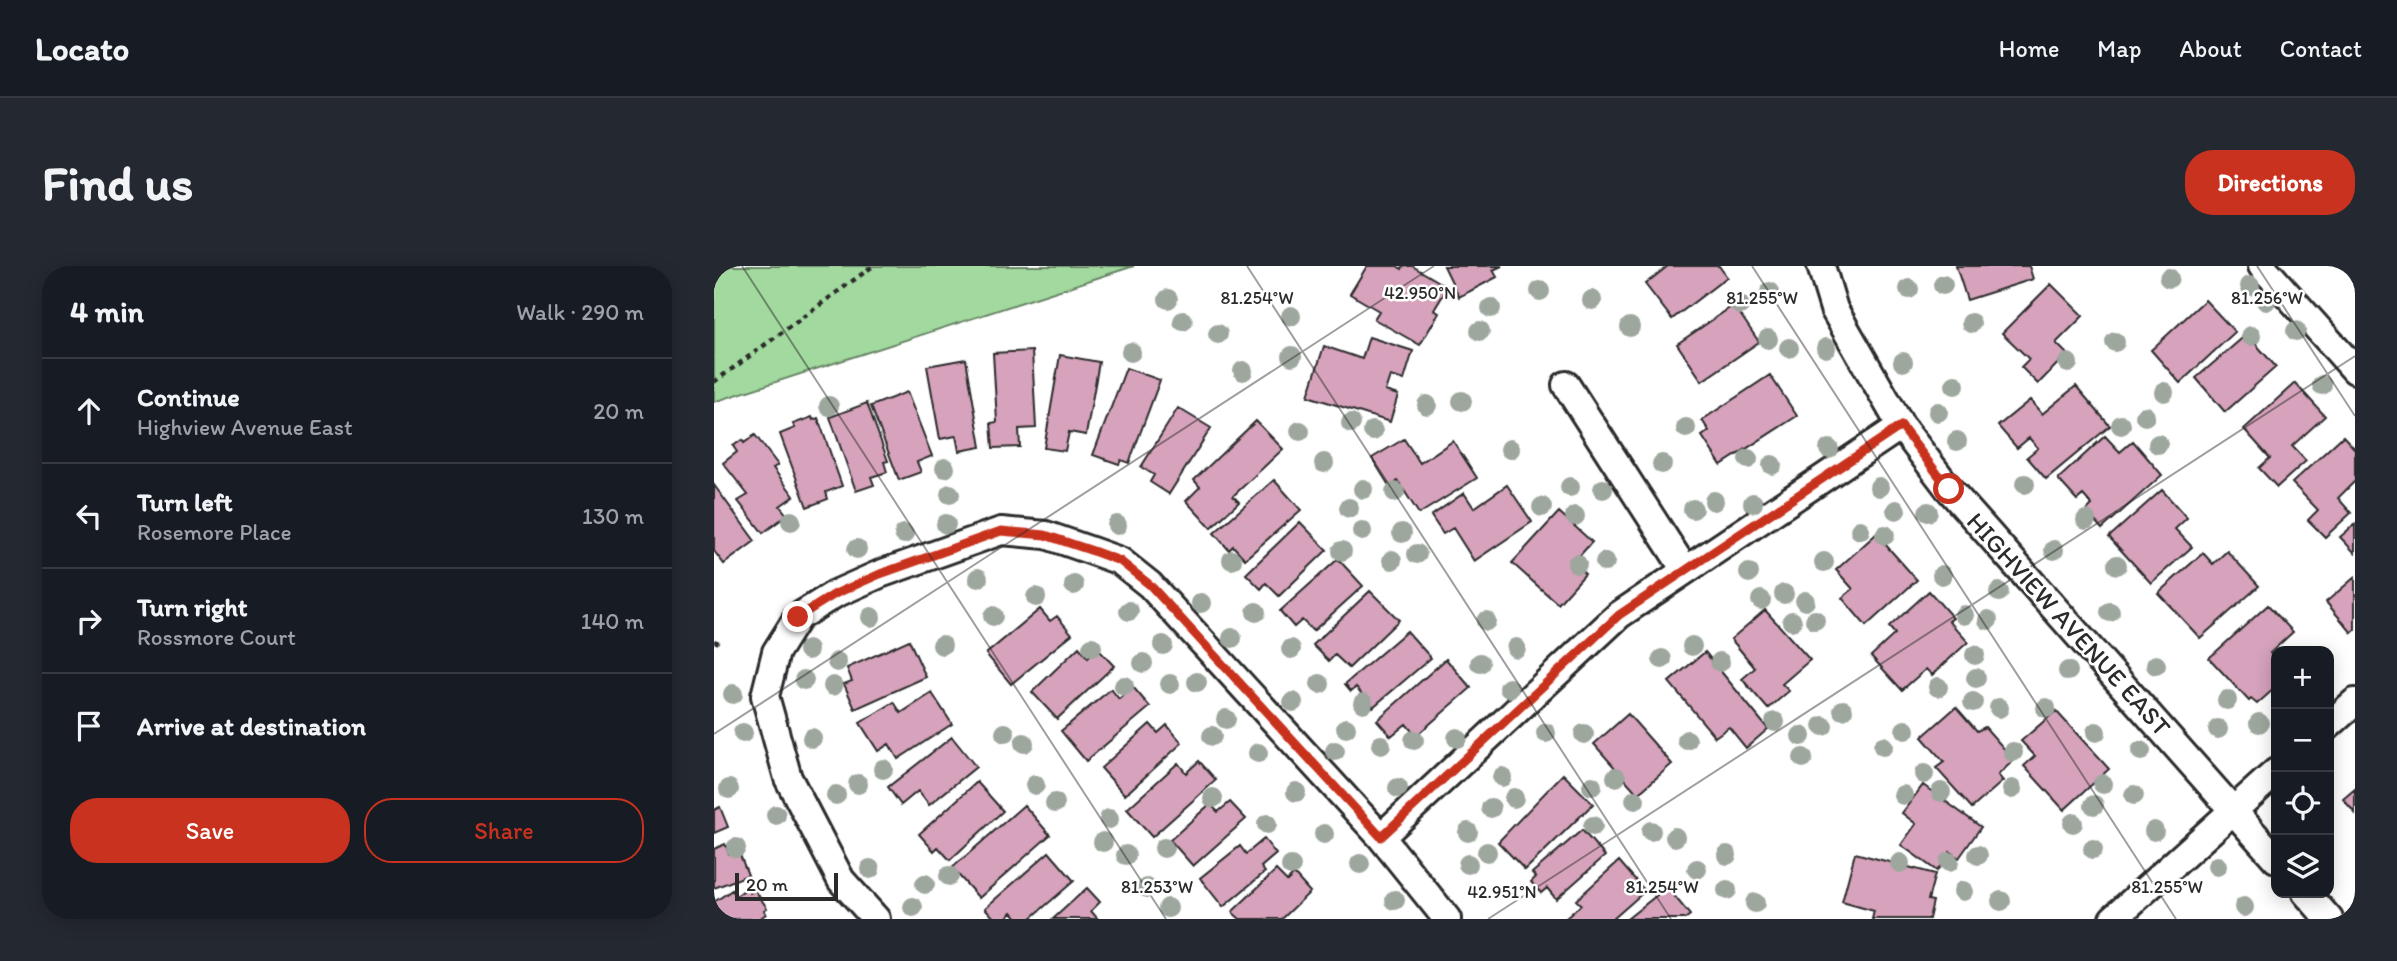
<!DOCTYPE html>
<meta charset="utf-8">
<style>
body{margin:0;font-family:Itim,sans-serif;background:#242831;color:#f1f3f6}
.controls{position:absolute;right:21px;bottom:21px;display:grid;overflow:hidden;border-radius:14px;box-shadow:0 4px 18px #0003}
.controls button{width:63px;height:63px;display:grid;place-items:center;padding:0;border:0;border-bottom:2px solid #363941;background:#171b24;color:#f1f3f6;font:35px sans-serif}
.scale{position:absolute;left:21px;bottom:18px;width:103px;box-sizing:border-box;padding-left:7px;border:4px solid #2b2b2b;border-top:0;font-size:19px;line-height:24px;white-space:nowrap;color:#2b2b2b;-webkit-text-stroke:5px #fff;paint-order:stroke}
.stop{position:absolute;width:21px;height:21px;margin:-16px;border:5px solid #c8321e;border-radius:50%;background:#fff}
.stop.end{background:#c8321e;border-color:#fff;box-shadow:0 2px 7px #0008}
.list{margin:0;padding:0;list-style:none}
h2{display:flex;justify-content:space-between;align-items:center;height:91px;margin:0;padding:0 28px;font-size:30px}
h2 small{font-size:23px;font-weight:400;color:#9ea1a6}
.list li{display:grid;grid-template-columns:46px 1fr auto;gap:21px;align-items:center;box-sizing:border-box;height:105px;padding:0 28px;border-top:2px solid #363941}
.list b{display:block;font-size:26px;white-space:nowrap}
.list p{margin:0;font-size:23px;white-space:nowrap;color:#9ea1a6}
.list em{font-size:23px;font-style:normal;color:#9ea1a6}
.actions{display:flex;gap:14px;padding:21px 28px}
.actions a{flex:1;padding:16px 0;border:2px solid #c8321e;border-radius:28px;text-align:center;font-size:24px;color:#c8321e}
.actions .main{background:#c8321e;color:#fff}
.icon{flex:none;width:38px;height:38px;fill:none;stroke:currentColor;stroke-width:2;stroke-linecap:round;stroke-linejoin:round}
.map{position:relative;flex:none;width:1641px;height:653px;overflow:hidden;border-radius:28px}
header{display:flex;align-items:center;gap:42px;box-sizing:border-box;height:98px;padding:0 35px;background:#171b24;border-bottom:2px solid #363941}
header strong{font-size:33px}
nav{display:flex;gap:38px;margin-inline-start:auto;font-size:24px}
.intro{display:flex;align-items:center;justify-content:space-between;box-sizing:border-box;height:168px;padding:0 42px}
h1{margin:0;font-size:49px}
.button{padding:18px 32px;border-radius:28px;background:#c8321e;color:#fff;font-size:24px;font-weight:700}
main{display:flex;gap:42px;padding:0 42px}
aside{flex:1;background:#171b24;border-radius:28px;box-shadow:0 4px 18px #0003}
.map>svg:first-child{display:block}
.green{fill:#a1d99e;stroke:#668264;stroke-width:2}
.building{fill:#d6a2bc;stroke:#2b2b2b;stroke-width:2}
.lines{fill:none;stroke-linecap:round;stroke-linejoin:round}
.minor-casing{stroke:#2b2b2b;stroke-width:32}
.path{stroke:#2b2b2b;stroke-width:4.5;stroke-dasharray:5 5;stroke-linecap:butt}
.minor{stroke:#fff;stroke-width:26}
.tree{fill:#9ea79e}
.route{stroke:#c8321e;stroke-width:9}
.ticks{fill:none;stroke:#2b2b2b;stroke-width:2;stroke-opacity:0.45}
.labels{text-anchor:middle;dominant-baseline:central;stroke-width:5;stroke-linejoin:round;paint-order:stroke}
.street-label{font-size:26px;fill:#2b2b2b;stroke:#fff}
.ticks-label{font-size:18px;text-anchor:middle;fill:#2b2b2b;stroke:#fff;stroke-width:5;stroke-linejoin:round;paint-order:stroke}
</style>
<header>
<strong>Locato</strong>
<nav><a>Home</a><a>Map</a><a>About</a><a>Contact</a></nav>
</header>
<div class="intro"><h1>Find us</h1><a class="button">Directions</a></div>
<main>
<aside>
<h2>4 min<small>Walk · 290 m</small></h2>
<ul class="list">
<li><svg class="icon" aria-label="ahead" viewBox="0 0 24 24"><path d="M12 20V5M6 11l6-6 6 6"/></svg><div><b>Continue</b><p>Highview Avenue East</p></div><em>20 m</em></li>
<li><svg class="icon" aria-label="left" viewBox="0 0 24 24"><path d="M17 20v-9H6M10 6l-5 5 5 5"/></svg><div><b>Turn left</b><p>Rosemore Place</p></div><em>130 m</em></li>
<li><svg class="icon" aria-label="right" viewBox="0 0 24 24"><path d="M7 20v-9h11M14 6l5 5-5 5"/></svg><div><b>Turn right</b><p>Rossmore Court</p></div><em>140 m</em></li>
<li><svg class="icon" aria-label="arrive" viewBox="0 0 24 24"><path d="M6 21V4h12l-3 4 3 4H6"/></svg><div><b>Arrive at destination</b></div></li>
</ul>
<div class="actions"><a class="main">Save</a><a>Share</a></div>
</aside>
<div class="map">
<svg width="1641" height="653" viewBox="0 0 1641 653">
<rect width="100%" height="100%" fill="#fff"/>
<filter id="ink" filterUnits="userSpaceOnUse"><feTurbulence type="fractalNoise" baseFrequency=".0143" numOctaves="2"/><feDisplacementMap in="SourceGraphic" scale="14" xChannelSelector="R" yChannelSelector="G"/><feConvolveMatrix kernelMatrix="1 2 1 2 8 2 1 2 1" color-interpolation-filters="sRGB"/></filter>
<g filter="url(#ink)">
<path class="green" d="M0,0H420L0,136Z"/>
<path class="building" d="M653,0H683L688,3L689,0H698L734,21L720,44L725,47L706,79L660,53L665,45L636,28Z
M730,0H788L779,4L783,11L745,31Z
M954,0H1005L1013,11L958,53L931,18Z
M1242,0H1315L1319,13L1253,34Z
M1337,18L1369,50L1342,77L1353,88L1324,118L1307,101L1315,93L1288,67Z
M1491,34L1521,66L1466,117L1437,84Z
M1020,39L1045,76L988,115L963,78Z
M1533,68L1562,101L1511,146L1482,112Z
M655,71L699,85L690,114L676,110L671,125L684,129L676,156L594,130L610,80L648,93Z
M318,85L322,162L305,163L306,181L279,182L277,157L283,156L279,87Z
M346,89L385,96L372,169L355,166L351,185L330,182Z
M252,93L267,181L245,185L242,170L226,173L213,100Z
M412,102L446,114L415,197L407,194L405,198L379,189Z
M1056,109L1083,150L1007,199L988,170L995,165L988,154Z
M1581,117L1611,150L1578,180L1592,195L1563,221L1545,202L1556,192L1530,163Z
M1362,120L1396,160L1332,213L1313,191L1324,182L1315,172L1303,182L1284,160L1316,134L1328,148Z
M193,126L218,190L203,196L207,206L185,214L157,140Z
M153,137L174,195L170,196L173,206L157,211L160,219L142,225L116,151Z
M464,142L497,162L455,228L436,216L440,209L427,201Z
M98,151L99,154L104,152L128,220L112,226L114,233L93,241L66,168L81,162L79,158Z
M542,155L569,183L519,230L525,236L497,262L472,235L486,221L480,214Z
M41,169L64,199L59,202L80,230L66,240L73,249L49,267L24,235L34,229L9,197L23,186L19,180L28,174L30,177Z
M1391,170L1406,186L1419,175L1448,209L1388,263L1372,245L1378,239L1369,229L1363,234L1344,213Z
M1629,170L1641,183V215L1624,232L1637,247L1611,271L1594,254L1604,244L1578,217Z
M690,173L706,197L739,175L763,212L705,248L684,215L676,221L658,192Z
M560,214L587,244L531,293L519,280L515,284L500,267Z
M0,219L41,275L10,298L0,285Z
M793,219L818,256L760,295L739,262L729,268L717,250L750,227L760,242Z
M1448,224L1473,252L1461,263L1478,281L1437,317L1395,271Z
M845,246L878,276L859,297L871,308L844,338L798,297Z
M586,256L613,284L565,330L552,317L547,323L532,308Z
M1641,258V287L1626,271Z
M1162,268L1203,314L1152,360L1128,332L1139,323L1122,304Z
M1513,285L1545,320L1486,372L1444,327L1489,287L1499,298Z
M624,293L649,320L599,365L588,354L580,361L566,345Z
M1641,311V364L1638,367L1612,336Z
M656,325L685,354L635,402L621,389L615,395L599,379Z
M1215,325L1239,352L1235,355L1254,376L1218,409L1212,403L1188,424L1157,390L1181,368L1175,361Z
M1554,339L1579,366L1556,387L1562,394V421L1543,438L1537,433L1535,435L1495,392Z
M326,343L336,355L343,350L358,368L297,418L272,388Z
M1051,344L1096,394L1068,418L1075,425L1054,443L1028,413L1041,402L1017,373Z
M693,365L717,392L659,441L642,421L637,425L631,418Z
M195,374L212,411L141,443L130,418L138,415L133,402Z
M365,381L374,392L384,383L400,400L343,453L318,426Z
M991,386L1054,463L1032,482L1015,461L1001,471L955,416Z
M732,393L757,422L702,470L692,458L677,470L663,454Z
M419,421L436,441L372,495L347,465L397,423L405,433Z
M218,427L238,458L184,493L175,478L164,485L146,457L180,436L187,447Z
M1242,441L1263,465L1271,461L1300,494L1284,509L1289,515L1258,542L1222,502L1230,496L1208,471Z
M1342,445L1395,503L1350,544L1310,500L1321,490L1307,475Z
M914,448L958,498L924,528L880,478Z
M436,458L444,467L453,459L468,477L411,529L387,502Z
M238,471L262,501L215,539L204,525L187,539L174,521Z
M485,495L502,514L438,571L413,543L464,497L472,507Z
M849,508L879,538L811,604L784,576Z
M263,516L289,545L236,594L224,581L220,585L205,568Z
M1209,519L1267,561L1245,592L1236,586L1223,605L1187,579L1202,558L1188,547Z
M1641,523V547L1629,533Z
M516,536L532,553L479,600L456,574L496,538L504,546Z
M310,539L336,569L265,632L238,602Z
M6,541L14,561L0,567V544Z
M868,564L891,590L842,633L833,622L827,627L817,616L822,611L818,607Z
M550,573L562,588L547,601L551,606L509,641L486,612L526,580L532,588Z
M11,578L15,588L24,584L34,609L0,622V583Z
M335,586L360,615L316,653H304L298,646L291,653H281L271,642Z
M1141,587L1221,608L1214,634L1219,635L1215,653H1158L1160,645L1128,636Z
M905,595L931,625L899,653H853L852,652L867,639L862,634Z
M562,604L573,615L580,608L596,626L568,653H526L518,646Z
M953,621L976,649L971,653H913Z
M33,622L36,627L41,624L53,642L50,644L52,648L45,653H0V636L18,624L22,630Z
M373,622L386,636L377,645L384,653H339Z"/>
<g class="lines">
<defs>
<path id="minor" d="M1107,0L1120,43L1187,160L1235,223L1562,593
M1548,0L1641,104
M852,119L971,304
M1615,459L1641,436
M667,571L905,349L1187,160
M1592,627L1615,653
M162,653L127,614L74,512L51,430L62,386L84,351L121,328L166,308L287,265L332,269L378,285L406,295L436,319L667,571L733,653
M1399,653L1562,506"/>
</defs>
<use href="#minor" class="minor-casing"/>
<path class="path" d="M0,116L159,0
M0,375L8,378"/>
<use href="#minor" class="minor"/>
</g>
<g class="tree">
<circle cx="1455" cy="12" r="10"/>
<circle cx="1229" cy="19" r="10"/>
<circle cx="1536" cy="20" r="10"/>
<circle cx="1195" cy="23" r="10"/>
<circle cx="826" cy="25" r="10"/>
<circle cx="1056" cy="26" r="10"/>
<circle cx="454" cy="33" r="10"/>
<circle cx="878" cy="34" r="10"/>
<circle cx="1552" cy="35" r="10"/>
<circle cx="1026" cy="39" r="10"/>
<circle cx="777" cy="42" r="10"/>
<circle cx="577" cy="50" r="10"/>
<circle cx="469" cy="55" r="10"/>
<circle cx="1257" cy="57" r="10"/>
<circle cx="916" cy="61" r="10"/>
<circle cx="766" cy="65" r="10"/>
<circle cx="1582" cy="65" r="10"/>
<circle cx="504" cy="68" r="10"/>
<circle cx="1537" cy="70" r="10"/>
<circle cx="1054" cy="73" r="10"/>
<circle cx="1401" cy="76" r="10"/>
<circle cx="1075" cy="82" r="10"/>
<circle cx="1112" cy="82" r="10"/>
<circle cx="417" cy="86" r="10"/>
<circle cx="578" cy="90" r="10"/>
<circle cx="1189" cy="96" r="10"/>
<circle cx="1354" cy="97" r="10"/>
<circle cx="529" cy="105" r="10"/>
<circle cx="1241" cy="119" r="10"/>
<circle cx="1608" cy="119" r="10"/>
<circle cx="1450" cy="126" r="10"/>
<circle cx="748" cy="135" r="10"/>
<circle cx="713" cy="139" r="10"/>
<circle cx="115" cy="140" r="10"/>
<circle cx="1224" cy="146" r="10"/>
<circle cx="1431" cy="150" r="10"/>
<circle cx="637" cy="157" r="10"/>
<circle cx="1407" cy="159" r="10"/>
<circle cx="972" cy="162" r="10"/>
<circle cx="586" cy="165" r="10"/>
<circle cx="659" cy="165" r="10"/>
<circle cx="1243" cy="175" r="10"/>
<circle cx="1444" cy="178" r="10"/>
<circle cx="796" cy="183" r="10"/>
<circle cx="1115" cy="183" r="10"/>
<circle cx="1034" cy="193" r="10"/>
<circle cx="610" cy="197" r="10"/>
<circle cx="948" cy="198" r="10"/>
<circle cx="1058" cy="199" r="10"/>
<circle cx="231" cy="202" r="10"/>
<circle cx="1311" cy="218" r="10"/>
<circle cx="856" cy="221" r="10"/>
<circle cx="1165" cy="221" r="10"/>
<circle cx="649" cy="223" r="10"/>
<circle cx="889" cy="223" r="10"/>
<circle cx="681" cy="226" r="10"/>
<circle cx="236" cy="228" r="10"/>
<circle cx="1000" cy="235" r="10"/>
<circle cx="1039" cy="237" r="10"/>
<circle cx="828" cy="241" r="10"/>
<circle cx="635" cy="242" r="10"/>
<circle cx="979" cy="243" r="10"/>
<circle cx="1182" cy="244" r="10"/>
<circle cx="1214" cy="246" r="10"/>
<circle cx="861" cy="250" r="10"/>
<circle cx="1372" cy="254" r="10"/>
<circle cx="77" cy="255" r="10"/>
<circle cx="232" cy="258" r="10"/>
<circle cx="403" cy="259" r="10"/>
<circle cx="1146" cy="264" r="10"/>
<circle cx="648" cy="265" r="10"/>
<circle cx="688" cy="267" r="10"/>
<circle cx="190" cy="268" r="10"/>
<circle cx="1171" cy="269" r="10"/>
<circle cx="143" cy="283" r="10"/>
<circle cx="1340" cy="284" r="10"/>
<circle cx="628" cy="285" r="10"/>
<circle cx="703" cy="288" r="10"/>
<circle cx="518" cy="294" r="10"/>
<circle cx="678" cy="294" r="10"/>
<circle cx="891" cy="296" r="10"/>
<circle cx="1110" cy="296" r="10"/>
<circle cx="863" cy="298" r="10"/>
<circle cx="1403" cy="299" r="10"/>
<circle cx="1035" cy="307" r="10"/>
<circle cx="1228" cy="309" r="10"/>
<circle cx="264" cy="312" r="10"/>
<circle cx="360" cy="319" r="10"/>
<circle cx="1285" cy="326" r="10"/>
<circle cx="1070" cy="328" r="10"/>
<circle cx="322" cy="331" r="10"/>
<circle cx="1047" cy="334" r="10"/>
<circle cx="1091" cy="335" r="10"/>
<circle cx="487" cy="337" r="10"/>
<circle cx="415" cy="345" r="10"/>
<circle cx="542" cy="346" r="10"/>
<circle cx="1396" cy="346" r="10"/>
<circle cx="1250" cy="349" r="10"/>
<circle cx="279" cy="350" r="10"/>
<circle cx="157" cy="351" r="10"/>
<circle cx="1101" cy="354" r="10"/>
<circle cx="1274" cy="354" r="10"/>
<circle cx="772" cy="355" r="10"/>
<circle cx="1078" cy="355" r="10"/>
<circle cx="518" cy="372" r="10"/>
<circle cx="228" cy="379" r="10"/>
<circle cx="449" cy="379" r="10"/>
<circle cx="978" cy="380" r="10"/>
<circle cx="378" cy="381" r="10"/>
<circle cx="802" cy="382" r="10"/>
<circle cx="577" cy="383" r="10"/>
<circle cx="94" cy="384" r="10"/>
<circle cx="1261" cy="389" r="10"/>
<circle cx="948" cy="393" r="10"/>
<circle cx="123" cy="396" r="10"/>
<circle cx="1006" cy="396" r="10"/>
<circle cx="429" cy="397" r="10"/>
<circle cx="766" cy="397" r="10"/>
<circle cx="1442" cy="399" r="10"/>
<circle cx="1354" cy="405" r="10"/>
<circle cx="1262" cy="412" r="10"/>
<circle cx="90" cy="414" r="10"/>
<circle cx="483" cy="416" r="10"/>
<circle cx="456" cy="418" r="10"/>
<circle cx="606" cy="418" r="10"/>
<circle cx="119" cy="420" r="10"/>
<circle cx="410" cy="420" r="10"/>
<circle cx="1224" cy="421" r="10"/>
<circle cx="795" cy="422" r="10"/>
<circle cx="19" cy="428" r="10"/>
<circle cx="1513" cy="434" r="10"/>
<circle cx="579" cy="436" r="10"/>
<circle cx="1259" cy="436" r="10"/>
<circle cx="649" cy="437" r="10"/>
<circle cx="1285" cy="442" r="10"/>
<circle cx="1332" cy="442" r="10"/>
<circle cx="1129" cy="444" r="10"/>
<circle cx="512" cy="453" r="10"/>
<circle cx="1061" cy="456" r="10"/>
<circle cx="1545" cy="457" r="10"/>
<circle cx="1109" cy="460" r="10"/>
<circle cx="632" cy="462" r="10"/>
<circle cx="1504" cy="463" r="10"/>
<circle cx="1191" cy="464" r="10"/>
<circle cx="1382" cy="466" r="10"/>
<circle cx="29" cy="467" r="10"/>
<circle cx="291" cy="467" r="10"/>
<circle cx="832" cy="467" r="10"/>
<circle cx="870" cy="468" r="10"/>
<circle cx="498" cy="470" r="10"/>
<circle cx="1087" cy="470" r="10"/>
<circle cx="98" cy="472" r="10"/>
<circle cx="743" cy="472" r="10"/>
<circle cx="700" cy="474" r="10"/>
<circle cx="973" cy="474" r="10"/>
<circle cx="310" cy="477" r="10"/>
<circle cx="667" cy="479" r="10"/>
<circle cx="1169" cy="480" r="10"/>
<circle cx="621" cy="485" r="10"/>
<circle cx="1427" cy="485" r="10"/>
<circle cx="1299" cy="486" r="10"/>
<circle cx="544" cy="487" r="10"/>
<circle cx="1089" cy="492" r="10"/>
<circle cx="169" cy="503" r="10"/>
<circle cx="1210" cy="508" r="10"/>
<circle cx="788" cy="511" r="10"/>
<circle cx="902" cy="511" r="10"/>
<circle cx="144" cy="518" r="10"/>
<circle cx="1389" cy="518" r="10"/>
<circle cx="321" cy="519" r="10"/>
<circle cx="878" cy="520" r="10"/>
<circle cx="684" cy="522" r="10"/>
<circle cx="15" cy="523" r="10"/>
<circle cx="1298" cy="523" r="10"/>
<circle cx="582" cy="526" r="10"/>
<circle cx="1227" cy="526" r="10"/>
<circle cx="122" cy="529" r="10"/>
<circle cx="1189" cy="529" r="10"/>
<circle cx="1420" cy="529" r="10"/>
<circle cx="499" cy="532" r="10"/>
<circle cx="800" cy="532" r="10"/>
<circle cx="921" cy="534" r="10"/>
<circle cx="341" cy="537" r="10"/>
<circle cx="1380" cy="539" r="10"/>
<circle cx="777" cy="542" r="10"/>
<circle cx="62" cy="549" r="10"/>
<circle cx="395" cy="553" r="10"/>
<circle cx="1359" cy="557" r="10"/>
<circle cx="553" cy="558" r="10"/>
<circle cx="879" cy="560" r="10"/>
<circle cx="937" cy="565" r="10"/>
<circle cx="1440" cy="565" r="10"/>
<circle cx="754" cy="566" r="10"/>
<circle cx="610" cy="568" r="10"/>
<circle cx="961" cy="571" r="10"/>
<circle cx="389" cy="576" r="10"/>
<circle cx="22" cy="582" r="10"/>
<circle cx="450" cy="582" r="10"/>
<circle cx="1379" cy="583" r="10"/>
<circle cx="773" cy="586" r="10"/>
<circle cx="412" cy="589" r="10"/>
<circle cx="1013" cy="589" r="10"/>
<circle cx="1264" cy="589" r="10"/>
<circle cx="1235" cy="596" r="10"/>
<circle cx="1186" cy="597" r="10"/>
<circle cx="646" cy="598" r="10"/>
<circle cx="754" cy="598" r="10"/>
<circle cx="577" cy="600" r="10"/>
<circle cx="1503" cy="600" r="10"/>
<circle cx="156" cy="603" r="10"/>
<circle cx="983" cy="603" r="10"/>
<circle cx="235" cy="610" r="10"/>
<circle cx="211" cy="618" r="10"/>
<circle cx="433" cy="622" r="10"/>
<circle cx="1013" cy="624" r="10"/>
<circle cx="1249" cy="625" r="10"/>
<circle cx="681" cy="634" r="10"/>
<circle cx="1287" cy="635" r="10"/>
<circle cx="1041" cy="637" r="10"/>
<circle cx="199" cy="641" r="10"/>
<circle cx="1530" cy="641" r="10"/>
<circle cx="454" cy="642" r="10"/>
</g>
</g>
<g class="lines" filter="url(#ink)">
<path class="route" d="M84,351L121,328L166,308L287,265L331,269L379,285L406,295L436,319L667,571L905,349L1187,160L1235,223"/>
</g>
<path class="ticks" d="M28,0L452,653M533,0L957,653M1038,0L1462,653M1543,0L1641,150M0,468L720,0M774,653L1641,90"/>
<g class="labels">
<g class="street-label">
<text transform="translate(1355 358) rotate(48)">HIGHVIEW AVENUE EAST</text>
</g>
</g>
<g class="ticks-label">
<text x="706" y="33">42.950°N</text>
<text x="543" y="38">81.254°W</text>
<text x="1048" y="38">81.255°W</text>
<text x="1553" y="38">81.256°W</text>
<text x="443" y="627">81.253°W</text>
<text x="948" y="627">81.254°W</text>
<text x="1453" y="627">81.255°W</text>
<text x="788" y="632">42.951°N</text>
</g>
</svg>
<div class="controls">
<button>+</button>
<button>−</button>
<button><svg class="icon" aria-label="locate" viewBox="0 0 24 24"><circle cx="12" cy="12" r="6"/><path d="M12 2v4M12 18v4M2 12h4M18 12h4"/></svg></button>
<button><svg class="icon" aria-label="layers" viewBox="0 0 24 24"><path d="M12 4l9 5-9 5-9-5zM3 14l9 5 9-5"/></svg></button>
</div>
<div class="scale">20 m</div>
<div class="stop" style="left:1235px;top:223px"></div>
<div class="stop end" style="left:84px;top:351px"></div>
</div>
</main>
